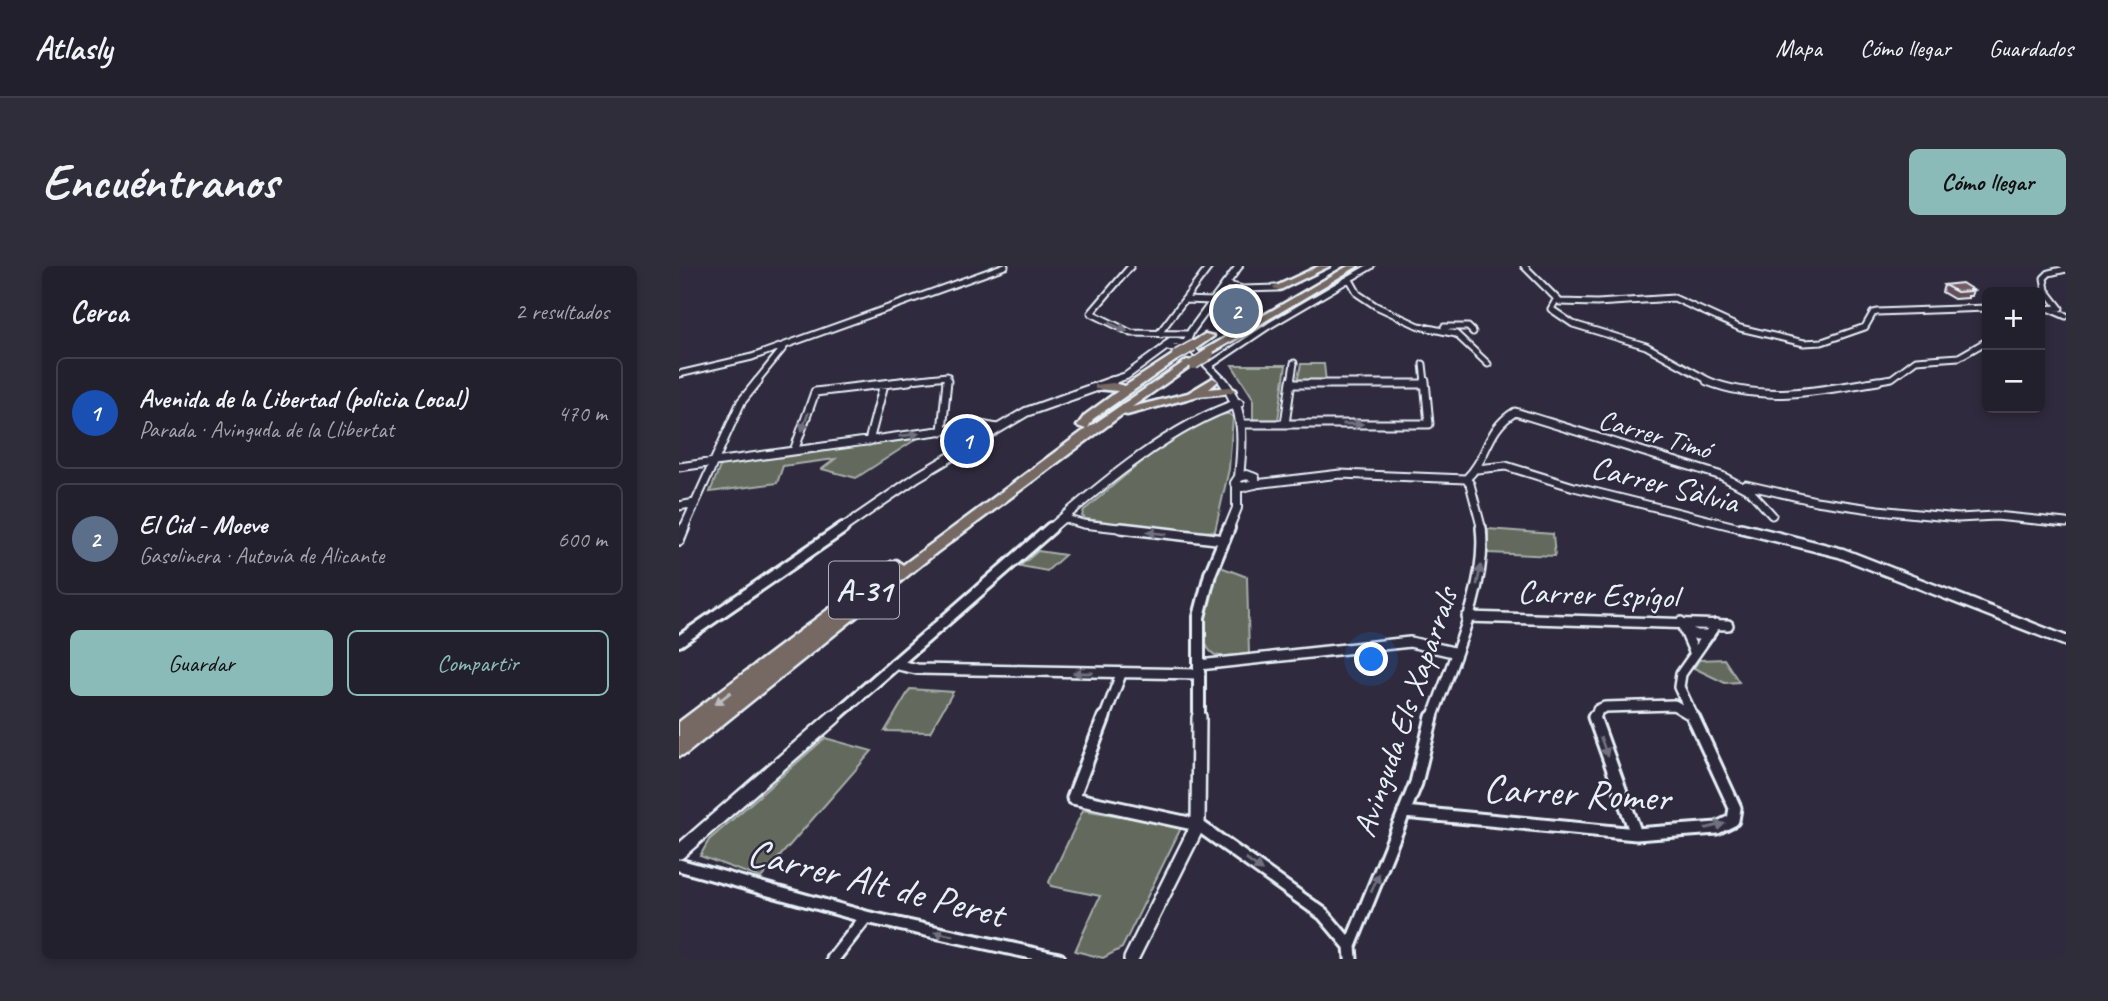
<!DOCTYPE html>
<html lang="es">
<meta charset="utf-8">
<style>
body{margin:0;font-family:Caveat,sans-serif;background:#2f2d3a;color:#f1f3f6}
.controls{position:absolute;right:21px;top:21px;display:grid;overflow:hidden;border-radius:10px;box-shadow:0 4px 10px #0003}
.controls button{width:63px;height:63px;display:grid;place-items:center;padding:0;border:0;border-bottom:2px solid #403e4a;background:#23202e;color:#f1f3f6;font:35px sans-serif}
.you{position:absolute;left:693px;top:394px;width:24px;height:24px;margin:-18px;border:5px solid #fff;border-radius:50%;background:#1a73e8;box-shadow:0 0 0 10px #1a73e833}
.badge{display:grid;place-items:center;width:46px;height:46px;border-radius:50%;background:#8bbbb9;color:#fff;font-size:23px;font-weight:700}
.pin{position:absolute;translate:-50% -50%;border:4px solid #fff;box-shadow:0 2px 7px #0006}
.list{margin:0;padding:0;list-style:none}
h2{display:flex;justify-content:space-between;align-items:center;height:91px;margin:0;padding:0 28px;font-size:30px}
h2 small{font-size:23px;font-weight:400;color:#a3a3aa}
.list li{display:grid;grid-template-columns:46px 1fr auto;gap:21px;align-items:center;box-sizing:border-box;height:112px;margin:0 14px 14px;padding:0 14px;border:2px solid #403e4a;border-radius:10px}
.list b{display:block;font-size:26px;white-space:nowrap}
.list p{margin:0;font-size:23px;white-space:nowrap;color:#a3a3aa}
.list em{font-size:23px;font-style:normal;color:#a3a3aa}
.actions{display:flex;gap:14px;padding:21px 28px}
.actions a{flex:1;padding:16px 0;border:2px solid #8bbbb9;border-radius:10px;text-align:center;font-size:24px;color:#8bbbb9}
.actions .main{background:#8bbbb9;color:#111}
.map{position:relative;flex:none;width:1387px;height:693px;overflow:hidden;border-radius:10px}
header{display:flex;align-items:center;gap:42px;box-sizing:border-box;height:98px;padding:0 35px;background:#23202e;border-bottom:2px solid #403e4a}
header strong{font-size:33px}
nav{display:flex;gap:38px;margin-inline-start:auto;font-size:24px}
.intro{display:flex;align-items:center;justify-content:space-between;box-sizing:border-box;height:168px;padding:0 42px}
h1{margin:0;font-size:49px}
.button{padding:18px 32px;border-radius:10px;background:#8bbbb9;color:#111;font-size:24px;font-weight:700}
main{display:flex;gap:42px;padding:0 42px}
aside{flex:1;background:#23202e;border-radius:10px;box-shadow:0 4px 10px #0003}
.map>svg:first-child{display:block}
.green{fill:#636a5d;stroke:#a6aeaa;stroke-width:2}
.lines{fill:none;stroke-linecap:round;stroke-linejoin:round}
.minor-far3-casing{stroke:#e8f1f8;stroke-width:9}
.minor-far2-casing{stroke:#e8f1f8;stroke-width:11}
.minor-far1-casing{stroke:#e8f1f8;stroke-width:14}
.minor-casing{stroke:#e8f1f8;stroke-width:17}
.tertiary-far3-casing{stroke:#e8f1f8;stroke-width:10}
.tertiary-far2-casing{stroke:#e8f1f8;stroke-width:12}
.tertiary-far1-casing{stroke:#e8f1f8;stroke-width:16}
.tertiary-casing{stroke:#e8f1f8;stroke-width:18}
.motorway-casing{stroke:#e8f1f8;stroke-width:5}
.minor-far3{stroke:#2f2a3d;stroke-width:5}
.minor-far2{stroke:#2f2a3d;stroke-width:7}
.minor-far1{stroke:#2f2a3d;stroke-width:9}
.minor{stroke:#2f2a3d;stroke-width:11}
.tertiary-far3{stroke:#2f2a3d;stroke-width:6}
.tertiary-far2{stroke:#2f2a3d;stroke-width:8}
.tertiary-far1{stroke:#2f2a3d;stroke-width:10}
.tertiary{stroke:#2f2a3d;stroke-width:13}
.motorway{fill:#766964;fill-rule:evenodd}
.motorway-bridge-casing{stroke:#e8f1f8;stroke-width:13;stroke-linecap:butt}
.motorway-bridge{stroke:#766964;stroke-width:10}
.wall{fill:#634e56;stroke:#e8f1f8;stroke-width:2}
.building{fill:#735b64;stroke:#e8f1f8;stroke-width:2}
.oneway{fill:#70707e}
.oneway2{fill:#babbbd}
.labels{text-anchor:middle;dominant-baseline:central;stroke-width:5;stroke-linejoin:round;paint-order:stroke}
.far-street-label{font-size:28px;fill:#e8f1f8;stroke:#2f2a3d}
.shield{fill:#2f2a3d;stroke:#b0b5c0;stroke-width:2}
.shield-label{font-size:32px;font-weight:bold;fill:#e8f1f8}
.street-label{font-size:33px;fill:#e8f1f8;stroke:#2f2a3d}
.near-street-label{font-size:40px;fill:#e8f1f8;stroke:#2f2a3d}
</style>
<header>
<strong>Atlasly</strong>
<nav><a>Mapa</a><a>Cómo llegar</a><a>Guardados</a></nav>
</header>
<div class="intro"><h1>Encuéntranos</h1><a class="button">Cómo llegar</a></div>
<main>
<aside>
<h2>Cerca<small>2 resultados</small></h2>
<ul class="list">
<li><span class="badge" style="background:#1a4fb4">1</span><div><b>Avenida de la Libertad (policia Local)</b><p>Parada · Avinguda de la Llibertat</p></div><em>470 m</em></li>
<li><span class="badge" style="background:#5c6f8a">2</span><div><b>El Cid - Moeve</b><p>Gasolinera · Autovía de Alicante</p></div><em>600 m</em></li>
</ul>
<div class="actions"><a class="main">Guardar</a><a>Compartir</a></div>
</aside>
<div class="map">
<svg width="1387" height="693" viewBox="0 0 1387 693">
<rect width="100%" height="100%" fill="#2f2a3d"/>
<filter id="ink" filterUnits="userSpaceOnUse"><feTurbulence type="fractalNoise" baseFrequency=".0143" numOctaves="2"/><feDisplacementMap in="SourceGraphic" scale="14" xChannelSelector="R" yChannelSelector="G"/><feConvolveMatrix kernelMatrix="1 2 1 2 8 2 1 2 1" color-interpolation-filters="sRGB"/></filter>
<g filter="url(#ink)">
<path class="green" d="M622,98H645L647,116H618Z
M553,99H607L599,154H574V132Z
M550,148L554,151L550,203L536,265L516,267L407,253L403,250L405,244C435,220 513,146 550,148Z
M242,170L177,212L143,203L156,193L104,200L98,217L31,226L42,198Z
M809,263L874,268L876,290L809,287Z
M359,285L386,289L368,305L341,300Z
M539,300L568,311L570,388C559,389 541,395 532,386C516,372 535,317 539,300Z
M1045,393L1060,416L1046,417L1015,402L1020,394Z
M231,423L274,426L251,466L206,465Z
M146,472L193,485L82,612L21,590L30,574Z
M404,544L503,560L443,682L424,692L396,685L421,630L372,620L370,616Z"/>
<g class="lines">
<defs>
<path id="minor-far3" d="M452,0L412,47L452,67L509,68
M845,0L881,36L918,37L995,32L1061,62L1125,77L1143,76L1186,61L1194,47L1198,46L1308,42
M670,12L679,28L697,40L740,60L777,68L809,98
M546,18L564,23L598,22
M505,34L534,35
M877,34L872,43L894,58L967,80L1032,116
M1361,43L1381,42L1367,24L1365,12L1370,7L1387,3
M1373,44L1387,50
M765,61H789L794,66
M482,69L481,66L531,0
M744,98L746,116
M530,100L591,59L692,0
M0,108L73,91L326,0
M77,116L106,80
M215,116L268,110L267,116
M612,116L615,97
M1189,116L1213,112L1237,94L1280,91L1308,75"/>
<path id="minor-far2" d="M1028,115C1083,137 1142,125 1199,115
M612,118H746
M565,158H750L746,115
M606,158L612,115
M263,165L268,115
M190,175L205,118
M115,185L136,126L230,115
M0,201L302,159L318,162
M798,203L827,200L895,221L1069,264
M787,213C809,193 806,164 836,146L1043,210L1071,225L1093,249
M787,213L791,218L803,264
M576,218L661,208L787,213
M1067,219L1137,235L1199,244L1279,252L1317,250L1387,257
M0,240L16,237
M384,252L404,258L457,264
M4,264L62,136L79,115"/>
<path id="minor-far1" d="M442,262L546,274
M1062,262L1162,287L1387,375
M0,274L5,262
M788,351L1049,359
M1002,356L1016,388
M1005,364L1018,369H1030
M215,398L238,403L521,408
M520,399L731,376L774,386
M425,453L442,408
M753,453C772,398 809,320 802,262
M916,453L919,444L926,441L995,439L1012,449
M1015,453L1000,421L1002,408L1037,358"/>
<path id="minor" d="M425,451L394,532L519,559L644,648L671,680
M915,451L957,568
M725,546L957,568L1038,562L1054,554L1056,542L1014,451
M0,599L187,651L380,693
M154,693L187,651
M672,693L671,680L737,517L753,451"/>
<path id="tertiary-far3" d="M493,75L508,78C501,84 495,84 487,79Z
M507,77L512,65L560,0
M508,78L545,116
M429,116L447,110L488,80"/>
<path id="tertiary-far2" d="M544,115C566,144 564,175 560,211
M568,209L576,212V218L563,221L556,217L560,211Z
M161,264L238,211L347,146L434,115
M370,264C424,217 493,159 560,137
M549,264L558,242V219"/>
<path id="tertiary-far1" d="M0,375L164,262
M153,453L372,262
M520,453V351L531,308L550,262"/>
<path id="tertiary" d="M0,586L155,451
M452,693L519,559L520,451"/>
<path id="motorway" d="M640,0H651L601,24L593,22Z
M669,0H679L529,89L520,87Z
M526,68L535,70L518,82H510V78Z
M498,86L503,89L502,91L414,153L409,162L508,94L517,96L453,141L509,127L534,112L539,115L530,123L551,121L557,124L551,127L519,130L448,149L444,148L257,287L7,488L0,490V456L212,296L217,294L224,299L407,163L398,160L406,149L439,125L416,123V119L434,117L446,120Z"/>
</defs>
<use href="#minor-far3" class="minor-far3-casing"/>
<use href="#minor-far2" class="minor-far2-casing"/>
<use href="#minor-far1" class="minor-far1-casing"/>
<use href="#minor" class="minor-casing"/>
<use href="#tertiary-far3" class="tertiary-far3-casing"/>
<use href="#tertiary-far2" class="tertiary-far2-casing"/>
<use href="#tertiary-far1" class="tertiary-far1-casing"/>
<use href="#tertiary" class="tertiary-casing"/>
<use href="#motorway" class="motorway-casing"/>
<use href="#minor-far3" class="minor-far3"/>
<use href="#minor-far2" class="minor-far2"/>
<use href="#minor-far1" class="minor-far1"/>
<use href="#minor" class="minor"/>
<use href="#tertiary-far3" class="tertiary-far3"/>
<use href="#tertiary-far2" class="tertiary-far2"/>
<use href="#tertiary-far1" class="tertiary-far1"/>
<use href="#tertiary" class="tertiary"/>
<use href="#motorway" class="motorway"/>
<defs>
<path id="motorway-bridge" d="M498,89L514,80
M515,98L530,88"/>
</defs>
<use href="#motorway-bridge" class="motorway-bridge-casing"/>
<use href="#motorway-bridge" class="motorway-bridge"/>
</g>
<path class="wall" d="M1265,19L1294,24L1292,30H1289V32L1275,33L1263,26Z"/>
<path class="building" d="M1283,17L1294,24H1289L1292,25L1278,26L1265,19Z"/>
<defs><path id="oneway-solid" d="M-6-.8H1V-3.2L6.5 0L1 3.2V.8H-6Z" transform="scale(1.75)"/></defs>
<g class="oneway">
<use href="#oneway-solid" transform="translate(439 61) rotate(24)"/>
<use href="#oneway-solid" transform="translate(126 156) rotate(110)"/>
<use href="#oneway-solid" transform="translate(674 158)"/>
<use href="#oneway-solid" transform="translate(230 169) rotate(-8)"/>
<use href="#oneway-solid" transform="translate(478 267) rotate(-173)"/>
<use href="#oneway-solid" transform="translate(800 309) rotate(-78)"/>
<use href="#oneway-solid" transform="translate(404 407) rotate(-180)"/>
<use href="#oneway-solid" transform="translate(925 481) rotate(70)"/>
<use href="#oneway-solid" transform="translate(1036 560) rotate(-14)"/>
<use href="#oneway-solid" transform="translate(575 599) rotate(36)"/>
<use href="#oneway-solid" transform="translate(696 617) rotate(-67)"/>
<use href="#oneway-solid" transform="translate(265 668) rotate(-168)"/>
</g>
<use class="oneway2" href="#oneway-solid" transform="translate(44 432) rotate(142)"/>
</g>
<g class="labels">
<g class="far-street-label">
<text transform="translate(976 168) rotate(16)">Carrer Timó</text>
</g>
<rect class="shield" x="150" y="295.5" width="70" height="57" rx="5"/>
<g class="shield-label">
<text x="185" y="324">A-31</text>
</g>
<g class="street-label">
<text transform="translate(986 218) rotate(14)">Carrer Sàlvia</text>
<text transform="translate(919 328) rotate(2)">Carrer Espígol</text>
<text transform="translate(726 446) rotate(-71)">Avinguda Els Xaparrals</text>
</g>
<g class="near-street-label">
<text transform="translate(898 527) rotate(3)">Carrer Romer</text>
<text transform="translate(197 617) rotate(14)">Carrer Alt de Peret</text>
</g>
</g>
</svg>
<div class="controls">
<button>+</button>
<button>−</button>
</div>
<div class="you"></div>
<div class="pin badge" style="left:288px;top:175px;background:#1a4fb4">1</div>
<div class="pin badge" style="left:557px;top:45px;background:#5c6f8a">2</div>
</div>
</main>
